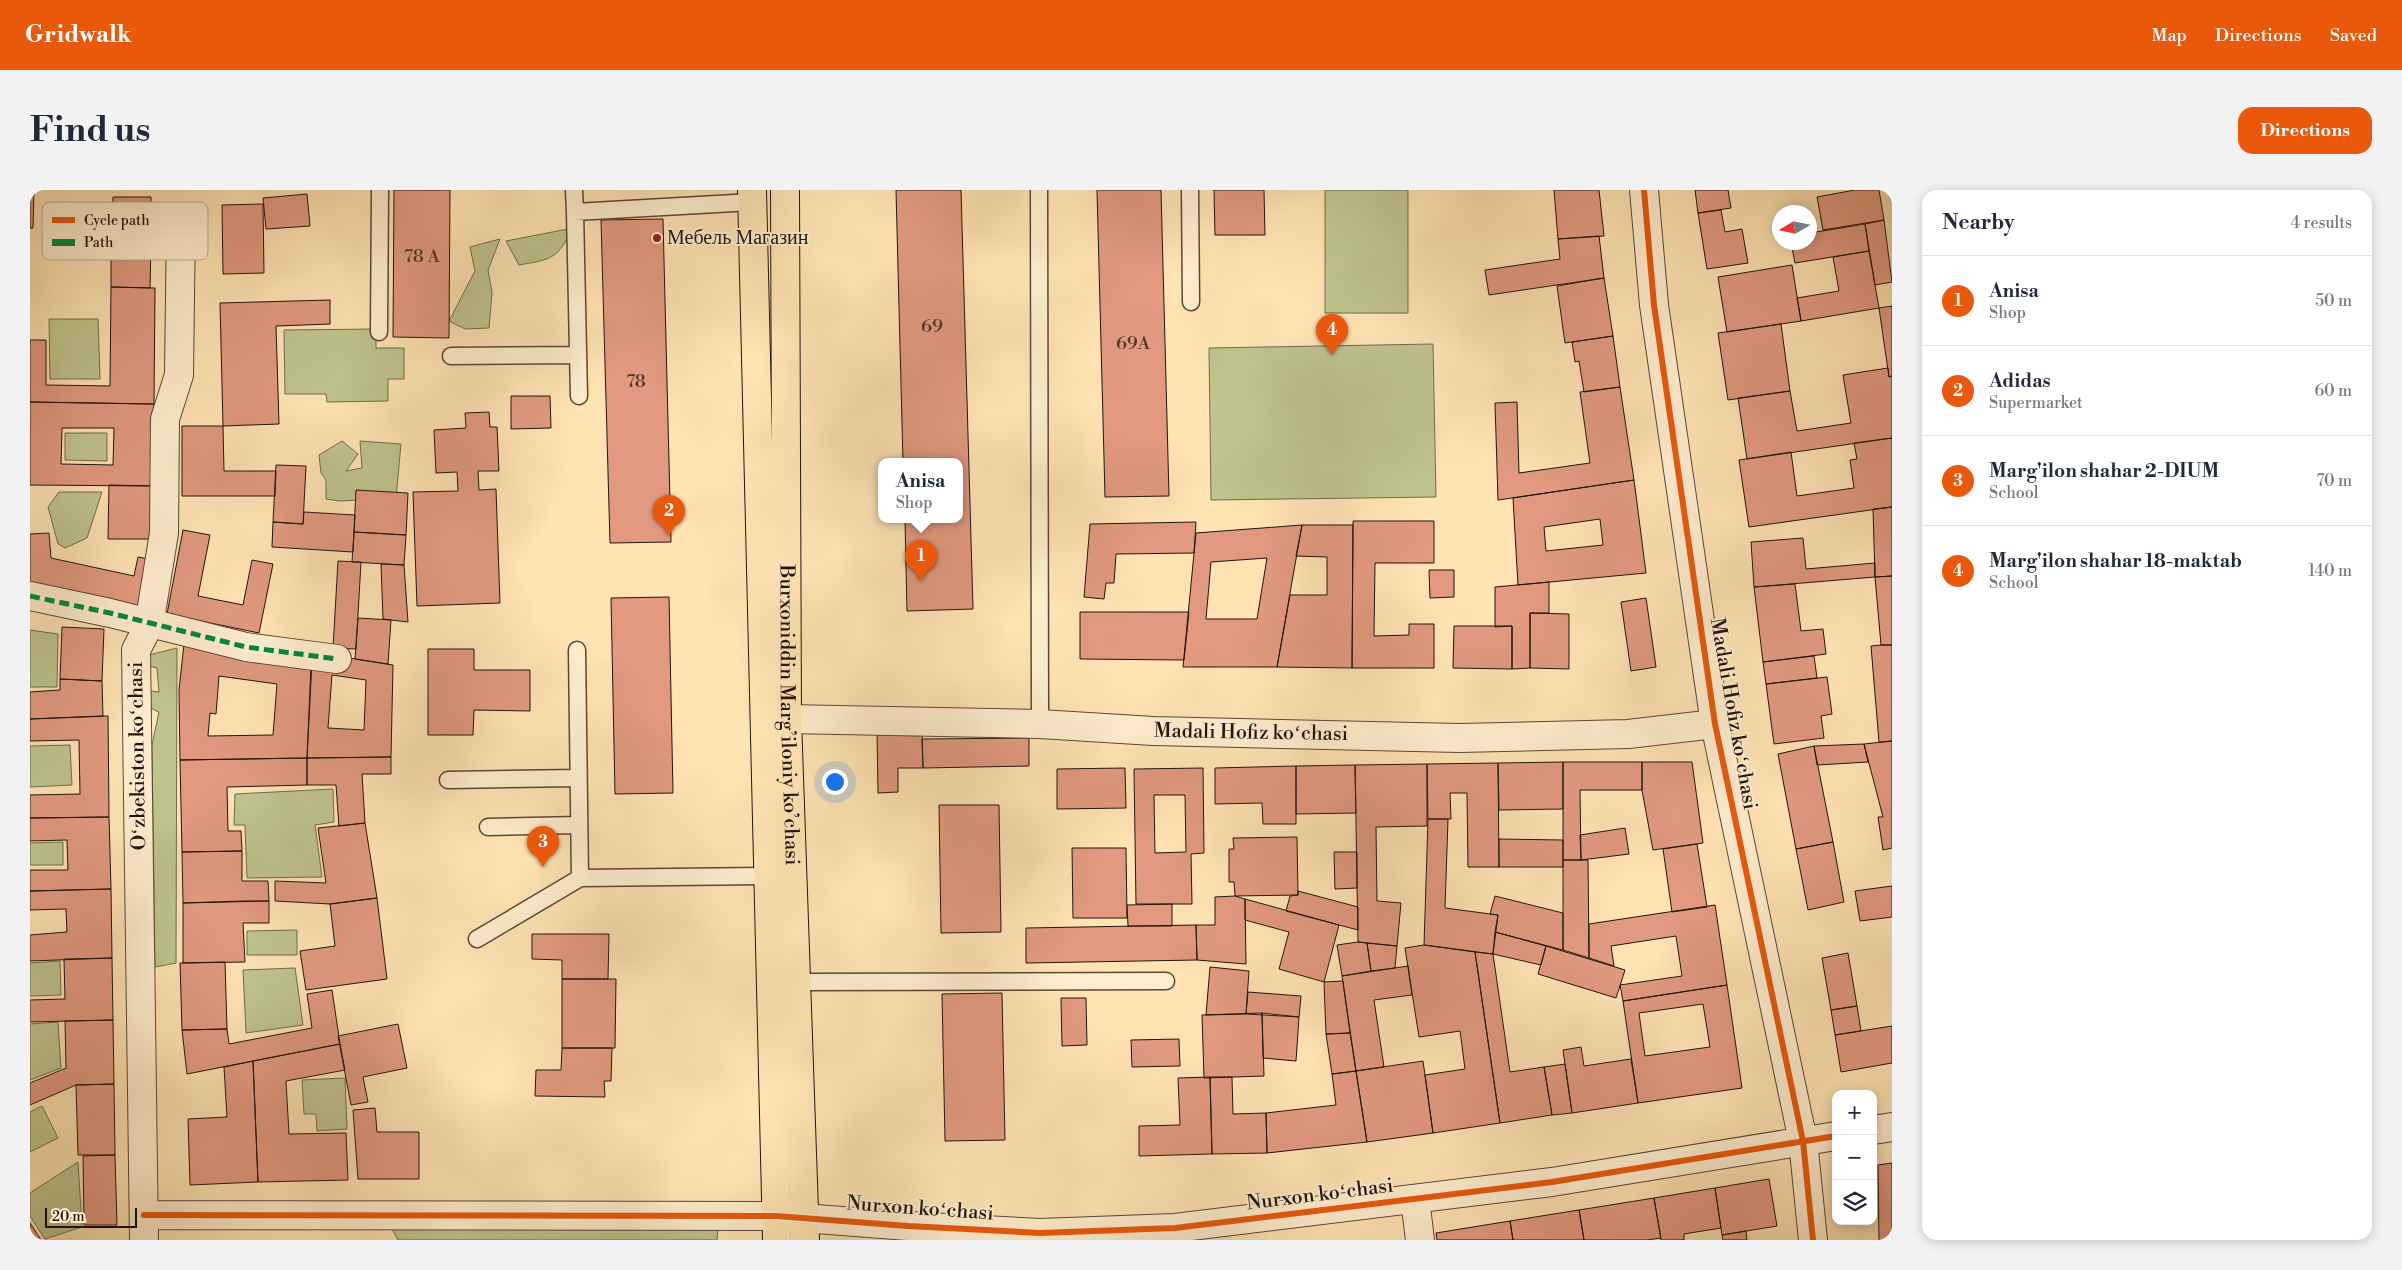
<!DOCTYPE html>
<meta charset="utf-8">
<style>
body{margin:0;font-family:"Libre Bodoni",serif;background:#f2f2f3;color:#1f2937}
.controls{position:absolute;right:15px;bottom:15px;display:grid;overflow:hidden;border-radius:10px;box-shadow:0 2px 12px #0003}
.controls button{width:45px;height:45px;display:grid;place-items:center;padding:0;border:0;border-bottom:1px solid #e0e1e3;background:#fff;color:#1f2937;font:25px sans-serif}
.compass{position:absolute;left:1742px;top:15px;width:45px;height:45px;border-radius:50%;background:#fff;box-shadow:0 2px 12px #0003;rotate:260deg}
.scale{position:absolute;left:15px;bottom:12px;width:92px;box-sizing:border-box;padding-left:5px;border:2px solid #21140d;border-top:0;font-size:14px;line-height:18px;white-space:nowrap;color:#21140d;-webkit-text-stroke:4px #ffedce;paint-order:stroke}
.you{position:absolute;left:804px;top:591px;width:18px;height:18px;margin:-12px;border:4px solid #fff;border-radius:50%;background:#1a73e8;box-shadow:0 0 0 8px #1a73e833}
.badge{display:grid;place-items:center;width:32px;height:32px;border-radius:50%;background:#ea580c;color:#fff;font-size:16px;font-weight:700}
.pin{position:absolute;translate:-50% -41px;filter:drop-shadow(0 1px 2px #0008)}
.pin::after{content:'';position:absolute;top:26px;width:18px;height:15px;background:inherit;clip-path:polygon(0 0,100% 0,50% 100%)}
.popup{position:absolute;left:848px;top:268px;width:85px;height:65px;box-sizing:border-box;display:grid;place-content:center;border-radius:10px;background:#fff;filter:drop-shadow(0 1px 4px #0005);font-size:16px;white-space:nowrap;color:#747a83}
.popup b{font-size:19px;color:#1f2937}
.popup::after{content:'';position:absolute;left:50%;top:100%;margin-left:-10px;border:10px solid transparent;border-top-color:#fff}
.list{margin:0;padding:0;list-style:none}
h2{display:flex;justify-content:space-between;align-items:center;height:65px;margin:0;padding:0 20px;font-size:21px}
h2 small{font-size:16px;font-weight:400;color:#747a83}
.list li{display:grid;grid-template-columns:32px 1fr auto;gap:15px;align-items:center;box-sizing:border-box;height:90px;padding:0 20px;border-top:1px solid #e0e1e3}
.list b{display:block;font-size:19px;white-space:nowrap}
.list p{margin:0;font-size:16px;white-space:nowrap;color:#747a83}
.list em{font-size:16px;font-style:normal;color:#747a83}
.icon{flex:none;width:28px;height:28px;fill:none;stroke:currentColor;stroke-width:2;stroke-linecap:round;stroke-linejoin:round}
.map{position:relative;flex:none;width:1862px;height:1050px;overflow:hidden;border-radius:15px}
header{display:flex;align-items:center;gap:30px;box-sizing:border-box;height:70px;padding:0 25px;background:#ea580c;color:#fff}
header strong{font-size:24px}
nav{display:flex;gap:28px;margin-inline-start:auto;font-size:18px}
.intro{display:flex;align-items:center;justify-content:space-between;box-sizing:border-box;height:120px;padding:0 30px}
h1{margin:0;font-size:35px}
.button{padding:12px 22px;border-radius:15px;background:#ea580c;color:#fff;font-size:18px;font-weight:700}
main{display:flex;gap:30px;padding:0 30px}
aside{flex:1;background:#fff;border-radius:15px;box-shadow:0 2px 12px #0003}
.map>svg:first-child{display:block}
.green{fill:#bfc48e;stroke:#706c4e}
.building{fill:#e2997f;stroke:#21140d;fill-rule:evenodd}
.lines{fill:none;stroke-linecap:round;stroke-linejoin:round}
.lane-casing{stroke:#584836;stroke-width:19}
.street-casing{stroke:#584836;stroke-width:30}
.primary-casing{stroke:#21140d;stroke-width:30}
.lane{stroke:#ffedce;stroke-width:16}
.street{stroke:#ffedce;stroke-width:28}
.primary{stroke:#ffe3b3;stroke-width:28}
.quiet{stroke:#00873e;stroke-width:5;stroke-dasharray:10 5;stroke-linecap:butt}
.cycleway-casing{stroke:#ffedce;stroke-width:9}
.cycleway{stroke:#e8590c;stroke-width:6}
.poi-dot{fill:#8f2418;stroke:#ffedce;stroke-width:2}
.labels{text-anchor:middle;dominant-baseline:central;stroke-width:4;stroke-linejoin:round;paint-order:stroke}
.number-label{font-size:18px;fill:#51352a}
.poi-label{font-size:20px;fill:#21140d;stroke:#ffedce;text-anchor:start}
.street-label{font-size:20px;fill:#21140d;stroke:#ffedce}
.key{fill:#ffedce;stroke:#bcac94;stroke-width:1}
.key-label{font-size:14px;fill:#21140d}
</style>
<header>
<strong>Gridwalk</strong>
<nav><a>Map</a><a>Directions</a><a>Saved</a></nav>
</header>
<div class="intro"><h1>Find us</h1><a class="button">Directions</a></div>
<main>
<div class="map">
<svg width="1862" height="1050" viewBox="0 0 1862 1050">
<rect width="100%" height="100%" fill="#ffe3b3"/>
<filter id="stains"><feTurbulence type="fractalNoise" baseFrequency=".004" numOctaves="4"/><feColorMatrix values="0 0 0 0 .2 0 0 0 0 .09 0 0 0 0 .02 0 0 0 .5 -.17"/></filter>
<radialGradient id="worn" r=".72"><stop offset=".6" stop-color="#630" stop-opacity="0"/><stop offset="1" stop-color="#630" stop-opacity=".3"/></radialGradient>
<path class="green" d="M1295,0H1378V123H1295Z
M543,38C527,69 523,69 489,75L476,51Z
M470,49L458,80L462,103L459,138L435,139L419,131L445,81L440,57Z
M19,129H68L70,189H20Z
M346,139V158H374V189H358V211L297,212L296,204H255L254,140Z
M1403,154L1406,307L1181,310L1179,158Z
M35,243H77V271L35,270Z
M312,251L328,264L316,281L332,278L330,251L371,254L366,308L310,311L296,309V290L291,283L289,265Z
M29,302H72L57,348L35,358L28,354L18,317Z
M0,440L28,444L27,497H0Z
M147,458L146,773L125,777L122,555L129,522L118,517L113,500L129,502L127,478L119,476V465Z
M40,555L42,595L0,597V556Z
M303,599L304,632L285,635L292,687L217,688L215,635H204L205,604Z
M33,652V675H0V653Z
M267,740V765H217V741Z
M30,771L31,805L0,806V773Z
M265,778L273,835L216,843L213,780Z
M28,832L31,878L0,890V834Z
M315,888L317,939L287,941L286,924H274L272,890Z
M12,916L28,948L0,962V922Z
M48,972L52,1037L15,1049L0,1026V1003Z
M688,1037L687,1050H368L362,1039Z"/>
<path class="building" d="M0,0H4L3,38H0Z
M364,0H420L419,148L363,147Z
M866,0H931L943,419L877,421L875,330H930V272H873Z
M1067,0H1131L1139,306L1075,307Z
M1184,0H1234L1235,45H1185Z
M1524,0H1569L1574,46L1528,49Z
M1665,0H1698L1701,18L1668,23Z
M1825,0H1849L1854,30L1793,40L1787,7Z
M277,4L280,36L236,39L233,8Z
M83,7H121V55L32,53V35L82,36Z
M233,14L234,83L193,84L192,15Z
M1691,20L1695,42L1712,39L1718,73L1677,79L1668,23Z
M633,29L641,352L580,353L571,30Z
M1854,30L1862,92L1845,95L1835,34Z
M1835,34L1839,61L1765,73L1761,52H1780V43Z
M1569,46L1574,88L1459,105L1455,80L1530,69L1528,49Z
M81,54L121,55L120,98L81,97Z
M1839,61L1849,118L1771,131L1767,108L1809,101L1803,67Z
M1762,75L1771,131L1697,142L1688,87Z
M1574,88L1583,146L1535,153L1527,96Z
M81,97L125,98L124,214L0,212V150H16V195L80,196Z
M300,110V134L246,136L249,234L193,236L190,113Z
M1862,116V186L1859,187L1849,118Z
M1751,134L1760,201L1698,210L1688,143Z
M1583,146L1590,197L1554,202L1549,171L1545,172L1542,152Z
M1858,178L1859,187L1862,186V248L1717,269L1708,208L1760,201L1767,241L1821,233L1813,185Z
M1590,197L1604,290L1468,310L1465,213L1487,212L1489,283L1560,273L1550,202Z
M481,206H520L521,238L481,239Z
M0,212L124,214L123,296L0,295ZM32,238H84L83,275L31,274Z
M459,222L460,237H467L469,281H448L449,300L466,299L470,413L387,416L383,302L428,301L427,282L406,283L404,240L436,238L435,223Z
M152,236H193L194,281H246L245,306H152Z
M1862,248V317L1719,337L1709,270L1761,262L1767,306L1824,298L1820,270L1827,269L1824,253Z
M246,275L276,276L273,334L243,332Z
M1604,290L1616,383L1488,395L1483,308ZM1570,329L1573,355L1516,361L1514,337Z
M79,295L123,296L122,349H78Z
M326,300L378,303L376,345L324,342Z
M1862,317V386L1845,387L1843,319Z
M274,322L325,325L323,362L242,357L243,332L273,334Z
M1323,331H1404V373H1345L1344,446L1379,445V434H1404V478H1322Z
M1166,332L1164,363L1086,364L1084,393H1076L1074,409L1054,407L1060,334Z
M1272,335L1247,477H1153L1166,343ZM1237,368L1227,429H1176L1181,372Z
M1272,335H1323L1322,478L1247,477L1260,405H1297V367L1266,366Z
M153,340L180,345L168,406L213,415L222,370L243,374L229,443L137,424Z
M324,342L376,345L374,375L322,372Z
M19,343L21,368L104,386L108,367L124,370L113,420L0,394V344Z
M1773,348L1776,379L1845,373V387L1724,397L1721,352Z
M308,371L331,372L326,459L303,458Z
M351,374L374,375L378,432L353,429Z
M1399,380H1424V407L1400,408Z
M1862,386V455H1851L1845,387Z
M1519,392V423H1500V478L1482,479V436L1465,437V397Z
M1765,394L1771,441L1793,439L1796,464L1733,472L1724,397Z
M639,407L643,603L585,604L581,408Z
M1616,408L1626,477L1601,481L1591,412Z
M1050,422H1159L1154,470L1050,469Z
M1500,423L1539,424V479L1500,478Z
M328,428L361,430L358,474L325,469Z
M1424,436H1482V479L1423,478Z
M32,437L74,439L72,491L30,489Z
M154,454L281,476L277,568L150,570L149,500ZM189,486L247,494L243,545L178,546L180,523L186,524Z
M1851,455H1862V551L1849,552L1841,456Z
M398,459H444V480H500V521L444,520L443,545H398Z
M1784,466L1787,488L1736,494L1733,472Z
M319,468L363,475L361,567L277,568L282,472L318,478ZM302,485L336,490L334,540L298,538Z
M1797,487L1802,524L1791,526L1794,548L1744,554L1736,494Z
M30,489L72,491L73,526L0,529V502L30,500Z
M78,526L79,627L0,628V605L50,604L49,550L0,551V529Z
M847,540H892L893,578H868V602L848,603Z
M999,548V576L893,578L892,549Z
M1862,551V658L1853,660L1848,627H1853L1834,554Z
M1834,554L1838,572L1787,575L1784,556Z
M1784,556L1803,652L1766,659L1748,564Z
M361,567V584H332L335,633L309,636L306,595H277V568Z
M277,568V595L197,597L198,641H211L212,661L152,662L150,570Z
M1533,572H1612V600H1550L1551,670H1533Z
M1533,572V619L1469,620L1468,573Z
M1612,572H1662L1673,653L1623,660L1612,600Z
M1468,573L1469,677H1438L1437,603H1420L1421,629H1398L1397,574Z
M1397,574V636L1346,637L1347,711L1371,713L1367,756L1328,752L1325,575Z
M1325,575L1326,623L1266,624V576Z
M1266,576V634H1233L1232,613L1185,614V578Z
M1095,578L1096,618L1027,619V579Z
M1173,578L1174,663L1161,664L1162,714H1106L1104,579ZM1124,605H1155L1156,662L1125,663Z
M909,615H969L971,742L911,743Z
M79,627L81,699L0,701V680H38L37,650L0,651V628Z
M1398,629H1418L1415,718L1468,725L1463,764L1394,755Z
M335,633L347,708L300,714L245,711V691L296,693L288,638Z
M1595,638L1599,664L1551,670L1550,645Z
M1267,647L1268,705L1205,706L1204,692H1199V659H1204L1203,648Z
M1469,649L1533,650V677H1469Z
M1803,652L1814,712L1778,720L1766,659Z
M1667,654L1677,717L1642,722L1633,659Z
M1042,658H1096L1097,728H1043Z
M212,661V691H238L239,711L153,713L152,662Z
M1304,662H1327V698L1305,699Z
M1533,670H1558L1559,768L1533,760Z
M1862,696V727L1830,731L1825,701Z
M81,699L82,768L0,771V745L37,742L36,719L0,720V701Z
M1268,701L1328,717V740L1256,721L1260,706L1268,705Z
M1205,706L1215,709L1216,774L1167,770L1166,735H1185V707Z
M1465,706L1533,723V760L1465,742L1468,725L1460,724Z
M347,708L357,789L276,800L270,761L305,756L300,714Z
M1215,709L1309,735L1294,792L1249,779L1259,742L1215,730Z
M213,711H239V733H213L215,772L153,773V713Z
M1142,714V736H1098L1097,715Z
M1685,715L1697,795L1593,811L1590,795L1652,786L1646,746L1581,756L1584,776L1559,768V734Z
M1166,735L1167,770L996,773V738Z
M1465,742L1516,756L1511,775L1463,764Z
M502,744H579L578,789H532V770L502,769Z
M1328,752L1337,753L1341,781L1312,786L1307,755Z
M1337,753L1367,756L1365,778L1341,781Z
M1394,755L1445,762L1470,933L1403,943L1395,885L1435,879L1430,841L1389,847L1375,758Z
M1516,756L1595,780L1586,808L1508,784Z
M1445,762L1463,764L1480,882L1514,877L1522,925L1470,933Z
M1818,763L1827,816L1801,820L1792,768Z
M82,768L83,830L0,832V810L35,809L34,769Z
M195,772L197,839L152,840L150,773Z
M1378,776L1382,805L1344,810L1354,877L1326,881L1312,786Z
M1180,777L1219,781L1216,824L1176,825Z
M532,789H586L585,858H532Z
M1313,791L1320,843L1296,844L1294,792Z
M1697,795L1712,898L1608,913L1593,811ZM1673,814L1680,857L1615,866L1609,823Z
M302,800L310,854L157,884L152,840L197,839L199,854L282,838L277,804Z
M1218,802L1271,806L1269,827L1216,824Z
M972,803L975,950L915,951L912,804Z
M1031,808H1056L1057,855L1032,856Z
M1827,816L1831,841L1805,845L1801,820Z
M1232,823L1269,827L1266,871L1233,868Z
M1232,823L1234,886L1174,888L1172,825Z
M83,830L84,894L46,895L0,915V893L36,878L35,831Z
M368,834L377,878L333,887L338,912L321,915L308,846Z
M1862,836V873L1811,882L1805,845Z
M1320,843L1326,881L1302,884L1296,844Z
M1149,849L1150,876L1102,877L1101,850Z
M310,854L315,880L256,891L259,944L316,943L318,990L228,992L223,871Z
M1551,857L1554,876L1601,869L1608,913L1542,923L1533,860Z
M532,858H582L581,891H574L575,907L505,906L506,880H531Z
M223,871L228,992L160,995L158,929L197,927L194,877Z
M1393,871L1403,943L1337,952L1326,881Z
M1535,874L1542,923L1522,925L1514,877Z
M1326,881L1337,952L1237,963L1236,923L1306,915L1302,884Z
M1180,887H1202L1203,924L1236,923L1237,963L1182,964Z
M1180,887L1182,964L1109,966V936L1150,935L1148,888Z
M84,894L85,965H48L46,895Z
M345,918L347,942H389V989H328L323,920Z
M85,965L87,1035H54L53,966Z
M1862,973V1050H1849L1848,975Z
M1739,989L1747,1036L1692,1045L1685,998Z
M1685,998L1691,1038L1654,1044V1050H1631L1624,1008Z
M1624,1008L1631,1048L1617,1050H1554L1549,1020Z
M1549,1020L1554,1050H1483L1480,1031Z
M1480,1031L1483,1050H1407L1406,1043Z
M0,1033L11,1050H0Z
M1716,1041L1717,1050H1693L1692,1045Z"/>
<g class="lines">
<defs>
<path id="lane" d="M544,0L545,22L722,12
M1009,0L1010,534
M1160,0L1161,112
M545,22L549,206
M349,142L350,0
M421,166L548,165
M547,460L550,688L738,686
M418,590L548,588
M458,637L549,635
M447,749L550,688
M767,792L1136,791"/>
<path id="street" d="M1614,0L1624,115L1685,534L1773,951L1783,1050
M0,406L80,423L216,457L307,469
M757,529L1010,534L1123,541L1429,548L1598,544L1685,534
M1843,940L1862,937
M1385,1009L1390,1050
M114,1025L746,1026L878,1036L1010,1043L1145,1038L1522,992L1806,946
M114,1050L106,460L119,435L134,343L135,229L149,185L151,29"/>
<g id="primary">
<path d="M722,0L747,1050"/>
<path id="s1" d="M755,0L757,529L775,1050"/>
</g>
</defs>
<use href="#lane" class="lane-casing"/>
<use href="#street" class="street-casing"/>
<use href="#primary" class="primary-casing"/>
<use href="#lane" class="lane"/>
<use href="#street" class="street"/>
<use href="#primary" class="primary"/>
<path class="quiet" d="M0,406L80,423L216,457L307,469"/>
<defs>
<path id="cycleway" d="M1614,0L1624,115L1685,534L1773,951L1783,1050
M114,1025L746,1026L878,1036L1010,1043L1145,1038L1522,992L1806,946"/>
</defs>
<use href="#cycleway" class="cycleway-casing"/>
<use href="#cycleway" class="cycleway"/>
</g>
<circle class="poi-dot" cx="627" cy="48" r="5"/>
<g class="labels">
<g class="number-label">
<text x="392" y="66">78 A</text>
<text x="902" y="136">69</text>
<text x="1103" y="153">69A</text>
<text x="606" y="191">78</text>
</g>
<g class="poi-label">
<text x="637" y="48">Мебель Магазин</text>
</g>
<g class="street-label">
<text transform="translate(1703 524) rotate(80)">Madali Hofiz koʻchasi</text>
<text stroke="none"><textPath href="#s1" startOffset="525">Burxoniddin Marg’iloniy ko’chasi</textPath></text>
<text transform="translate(1221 543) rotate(1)">Madali Hofiz koʻchasi</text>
<text transform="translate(108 566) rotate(-91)">Oʻzbekiston koʻchasi</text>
<text transform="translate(1290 1005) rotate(-7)">Nurxon koʻchasi</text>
<text transform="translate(890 1019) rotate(4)">Nurxon koʻchasi</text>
</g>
</g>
<rect x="12" y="12" width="166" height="58" rx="8" class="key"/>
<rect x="22" y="27" width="23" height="6" fill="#e8590c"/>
<rect x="22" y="49" width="23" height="7" fill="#00873e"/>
<g class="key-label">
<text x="54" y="35">Cycle path</text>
<text x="54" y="57">Path</text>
</g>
<rect width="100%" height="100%" filter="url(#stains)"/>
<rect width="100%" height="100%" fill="url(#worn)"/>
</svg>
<div class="controls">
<button>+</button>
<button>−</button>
<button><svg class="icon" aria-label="layers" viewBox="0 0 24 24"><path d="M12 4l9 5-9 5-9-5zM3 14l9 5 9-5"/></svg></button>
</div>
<svg class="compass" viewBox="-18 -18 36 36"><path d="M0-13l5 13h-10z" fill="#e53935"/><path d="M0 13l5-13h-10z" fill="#747a83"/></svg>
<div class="scale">20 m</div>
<div class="you"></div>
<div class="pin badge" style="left:891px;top:391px">1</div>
<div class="popup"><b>Anisa</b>Shop</div>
<div class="pin badge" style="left:639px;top:346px">2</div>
<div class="pin badge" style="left:513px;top:677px">3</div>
<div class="pin badge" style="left:1302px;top:165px">4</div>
</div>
<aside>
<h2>Nearby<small>4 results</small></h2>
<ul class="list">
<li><span class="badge">1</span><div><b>Anisa</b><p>Shop</p></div><em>50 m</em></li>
<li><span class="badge">2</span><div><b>Adidas</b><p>Supermarket</p></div><em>60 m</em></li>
<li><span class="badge">3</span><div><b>Marg'ilon shahar 2-DIUM</b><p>School</p></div><em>70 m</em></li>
<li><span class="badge">4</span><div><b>Marg'ilon shahar 18-maktab</b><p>School</p></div><em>140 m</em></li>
</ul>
</aside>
</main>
